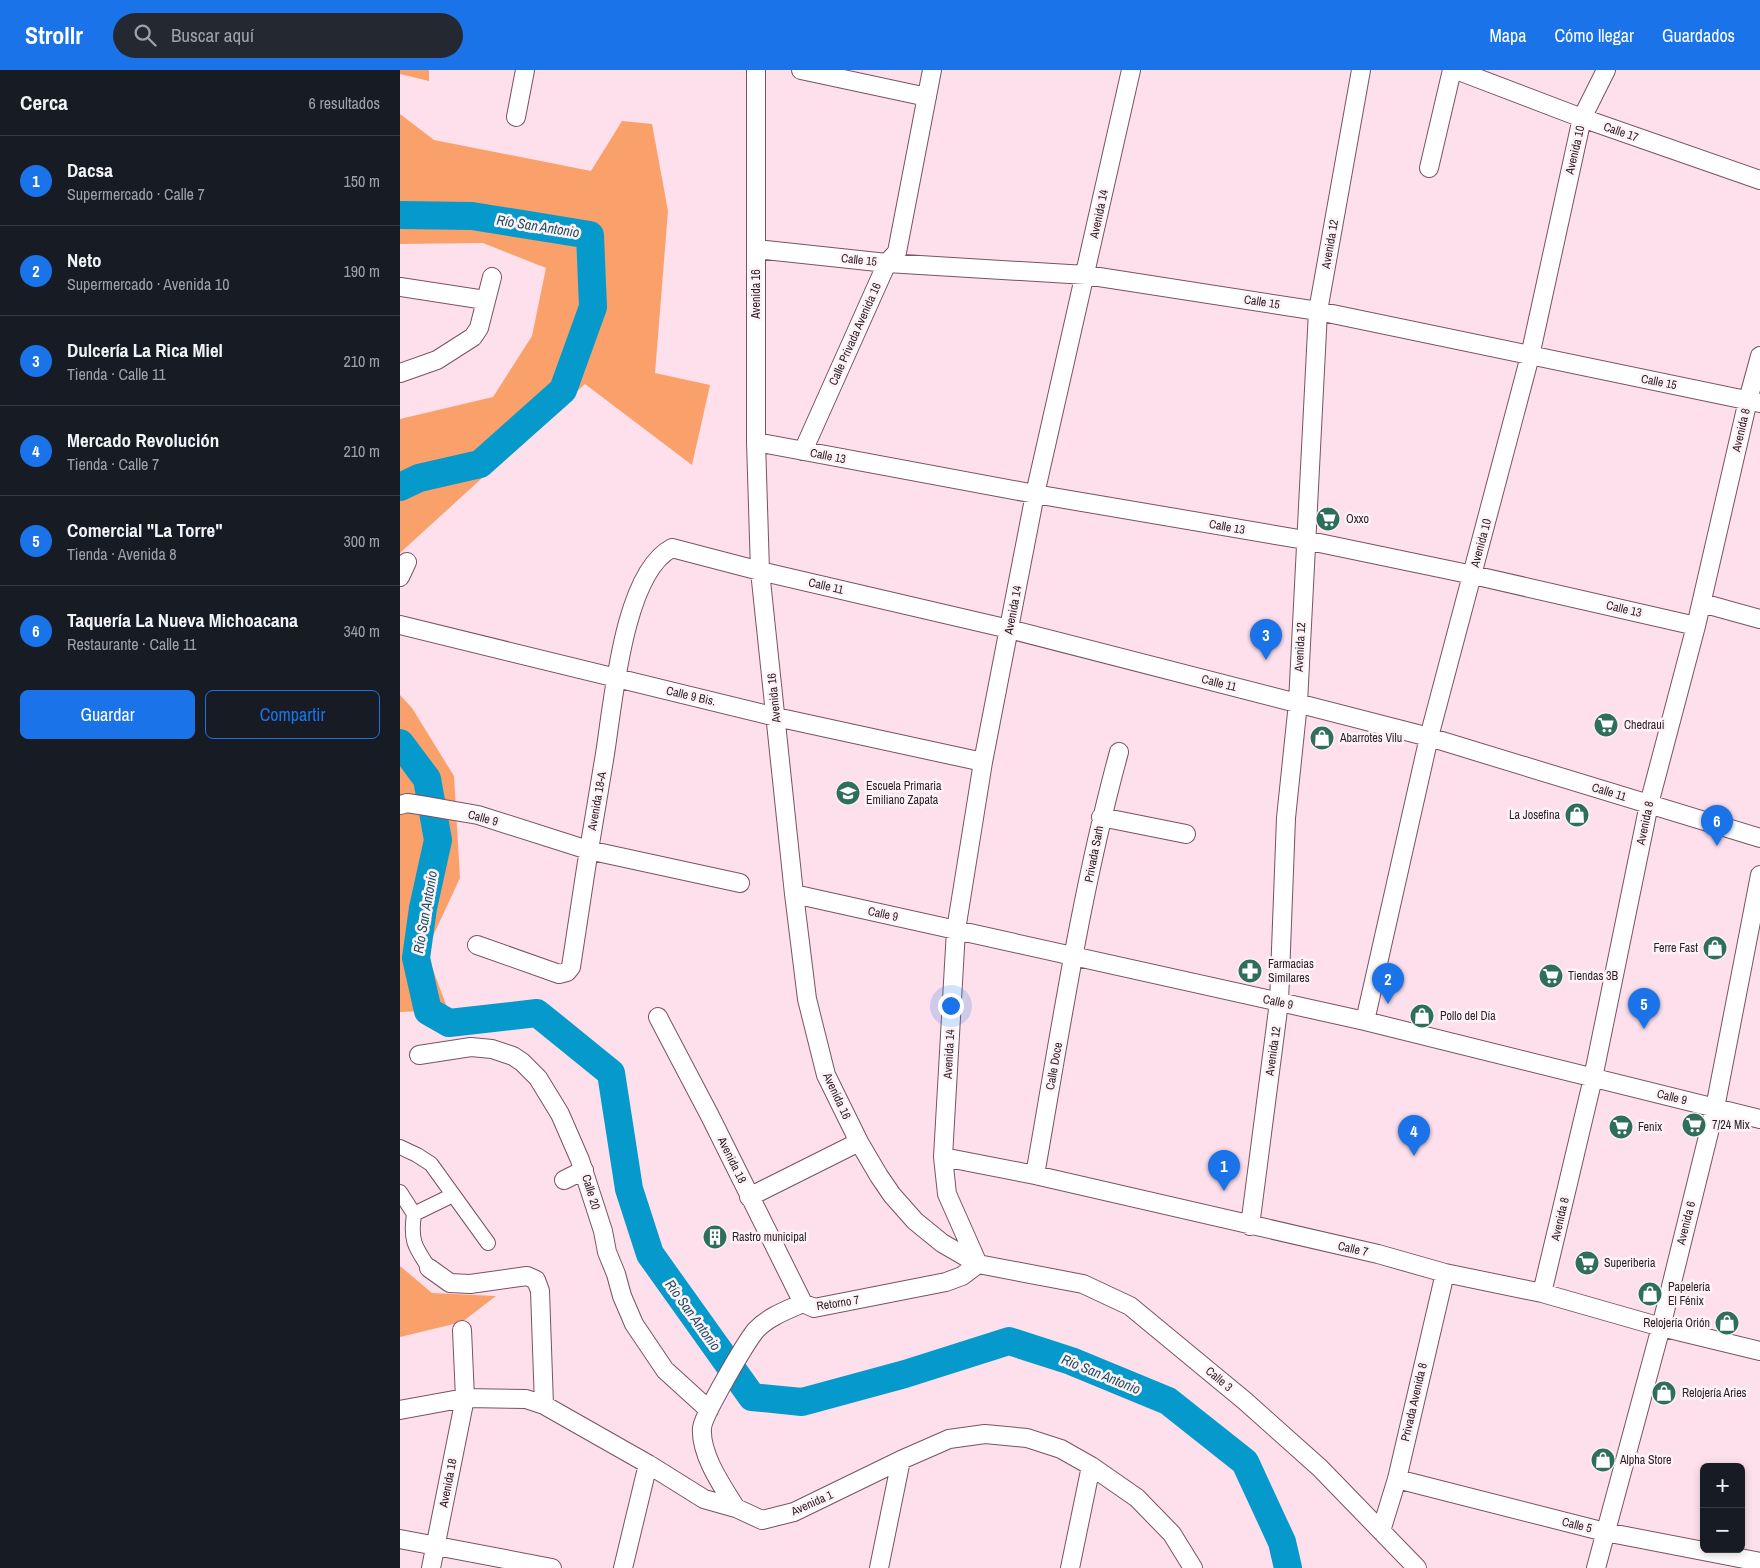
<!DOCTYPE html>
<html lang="es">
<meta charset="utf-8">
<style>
body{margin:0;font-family:"Archivo Narrow",sans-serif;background:#242831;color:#f1f3f6}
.controls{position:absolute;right:15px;bottom:15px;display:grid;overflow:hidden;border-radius:8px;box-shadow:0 2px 8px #0003}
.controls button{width:45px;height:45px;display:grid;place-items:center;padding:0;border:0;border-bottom:1px solid #363941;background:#171b24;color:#f1f3f6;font:25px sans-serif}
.you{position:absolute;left:550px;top:935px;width:18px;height:18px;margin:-12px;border:4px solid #fff;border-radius:50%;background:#1a73e8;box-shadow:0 0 0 8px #1a73e833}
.badge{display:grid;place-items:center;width:32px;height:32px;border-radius:50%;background:#1a73e8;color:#fff;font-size:16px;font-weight:700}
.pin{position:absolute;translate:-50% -41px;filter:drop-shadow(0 1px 2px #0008)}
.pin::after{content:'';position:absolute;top:26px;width:18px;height:15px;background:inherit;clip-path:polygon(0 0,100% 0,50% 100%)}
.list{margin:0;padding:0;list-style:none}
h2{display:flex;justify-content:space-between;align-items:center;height:65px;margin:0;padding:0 20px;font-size:21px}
h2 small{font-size:16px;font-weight:400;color:#9ea1a6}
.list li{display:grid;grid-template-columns:32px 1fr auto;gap:15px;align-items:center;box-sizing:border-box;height:90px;padding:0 20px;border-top:1px solid #363941}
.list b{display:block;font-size:19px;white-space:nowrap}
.list p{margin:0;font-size:16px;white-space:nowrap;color:#9ea1a6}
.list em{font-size:16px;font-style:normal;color:#9ea1a6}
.actions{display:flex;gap:10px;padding:15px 20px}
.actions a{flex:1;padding:11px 0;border:1px solid #1a73e8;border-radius:8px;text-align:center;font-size:18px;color:#1a73e8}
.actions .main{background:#1a73e8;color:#fff}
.icon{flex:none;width:28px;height:28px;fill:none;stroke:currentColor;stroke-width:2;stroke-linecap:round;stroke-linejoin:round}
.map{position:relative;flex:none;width:1360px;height:1498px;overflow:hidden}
header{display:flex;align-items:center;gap:30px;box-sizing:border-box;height:70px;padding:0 25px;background:#1a73e8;color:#fff}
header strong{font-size:24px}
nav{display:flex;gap:28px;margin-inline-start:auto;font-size:18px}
.search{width:350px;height:45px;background:#242831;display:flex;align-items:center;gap:12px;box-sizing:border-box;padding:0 18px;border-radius:28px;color:#9ea1a6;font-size:19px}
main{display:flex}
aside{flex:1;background:#171b24}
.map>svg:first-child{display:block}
.forest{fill:#faa06a}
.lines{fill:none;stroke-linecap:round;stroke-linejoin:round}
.river{stroke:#0699cc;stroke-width:28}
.pedestrian-casing{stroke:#795264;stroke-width:16}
.minor-casing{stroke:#795264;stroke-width:20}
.pedestrian{stroke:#fff;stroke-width:14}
.minor{stroke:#fff;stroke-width:18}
.labels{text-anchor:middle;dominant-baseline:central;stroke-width:5;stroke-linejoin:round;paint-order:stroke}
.street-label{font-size:12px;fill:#2d1c24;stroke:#fdf3f7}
.poi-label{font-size:12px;fill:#2d1c24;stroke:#fdf3f7;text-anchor:start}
.water-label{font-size:14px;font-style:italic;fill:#1e4f64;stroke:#fdf3f7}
</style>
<header>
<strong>Strollr</strong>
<div class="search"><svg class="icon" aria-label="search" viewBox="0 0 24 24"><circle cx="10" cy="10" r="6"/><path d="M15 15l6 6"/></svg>Buscar aquí</div>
<nav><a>Mapa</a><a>Cómo llegar</a><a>Guardados</a></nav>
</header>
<main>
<aside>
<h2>Cerca<small>6 resultados</small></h2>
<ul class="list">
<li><span class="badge">1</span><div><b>Dacsa</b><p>Supermercado · Calle 7</p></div><em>150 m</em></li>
<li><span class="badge">2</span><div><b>Neto</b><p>Supermercado · Avenida 10</p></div><em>190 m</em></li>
<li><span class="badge">3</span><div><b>Dulcería La Rica Miel</b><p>Tienda · Calle 11</p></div><em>210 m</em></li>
<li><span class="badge">4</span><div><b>Mercado Revolución</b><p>Tienda · Calle 7</p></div><em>210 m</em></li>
<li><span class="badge">5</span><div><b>Comercial &quot;La Torre&quot;</b><p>Tienda · Avenida 8</p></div><em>300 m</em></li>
<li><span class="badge">6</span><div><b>Taquería La Nueva Michoacana</b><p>Restaurante · Calle 11</p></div><em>340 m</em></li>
</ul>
<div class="actions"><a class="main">Guardar</a><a>Compartir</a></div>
</aside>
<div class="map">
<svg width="1360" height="1498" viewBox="0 0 1360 1498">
<rect width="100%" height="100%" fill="#fde0ec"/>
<path class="forest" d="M0,0H29V11L0,4Z
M0,44L34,70L191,101L222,51L252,54L268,141L255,303L310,315L292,395L185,314L0,483V349L93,327L132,266L146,198L83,173L0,174Z
M0,625L12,638L54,706L60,808L26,881L48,940L0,942Z
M0,1196L32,1223L96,1226L62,1252L0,1267Z"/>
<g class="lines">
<path class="river" d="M0,145L72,146L190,165L193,237L163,320L80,394L19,408L0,417
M0,673L27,709L38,770L23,838L16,888L28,941L49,953L137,943L211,1003L229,1119L250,1184L352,1327L402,1332L505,1304L609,1271L671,1291L768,1331L845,1392L882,1472L888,1498"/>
<defs>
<path id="pedestrian" d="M0,1077L17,1085L31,1094L88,1173
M0,1122L14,1144
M14,1144C10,1171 15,1177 29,1198
M14,1144L53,1125"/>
<path id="minor" d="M356,0V372L360,501L394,824L407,929L426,1005L459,1072L479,1106L492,1125L515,1151L542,1173L578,1194L683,1214L730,1236L845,1331L920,1398L1017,1498
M401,0L527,27
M1056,0L1182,48L1360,110
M116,47L125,0
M1029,98L1052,0
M356,179L487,193L686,205L918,241L1360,333
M0,217L85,230
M0,303L37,290L73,267L79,258L92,207
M356,372L635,424L905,470L1073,505L1296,556
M403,381L487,193L497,182L532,0
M0,507L7,492
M1302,533L1360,549
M0,555L376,647L583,692
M0,735L7,733L26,736L78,745L188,780L340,813
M701,747L786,764
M394,824L965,951L1360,1049
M77,875L159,904L167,902L171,897C181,828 192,759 204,690C213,638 222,504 272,478L360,501L609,559L1029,667L1360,768
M258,947L310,1046L403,1233
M965,951L1029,667L1130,286L1182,48L1206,0
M19,985L71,977L92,979L113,986L122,992L138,1008L160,1044L180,1090L203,1161L207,1182L216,1204L222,1226L234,1254L265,1300L309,1340
M543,1087L635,1105L978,1184L1045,1203L1142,1223L1261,1257L1360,1281
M635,1105C660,963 681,821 719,682
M164,1110L184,1100
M349,1127L459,1072
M850,1156L879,932L886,748L898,633L918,241L961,0
M578,1194L547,1124L543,1087L556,860L583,692L635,424L731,0
M29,1198L50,1213L70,1214L127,1206L136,1210L140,1221L144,1335
M1142,1223L1193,1008L1249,734L1296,556L1348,330L1360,286
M0,1340L65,1328L126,1329L144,1335L248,1394L304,1429L336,1438L362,1450L394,1442L501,1390L549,1369L585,1364L627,1368L661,1379L691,1396L737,1428L772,1464L793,1498
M997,1409L1205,1462L1360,1492
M336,1438C322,1416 300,1384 302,1358C303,1345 346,1272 356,1260C368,1247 387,1240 403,1233L414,1238L546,1212L562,1206L578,1194
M981,1461L997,1409L1045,1203
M0,1469L152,1498
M31,1498L65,1328L62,1260
M223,1498L248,1394
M479,1498L501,1390
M670,1498L691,1396
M1196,1498L1261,1257L1315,1038L1360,805"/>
</defs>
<use href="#pedestrian" class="pedestrian-casing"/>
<use href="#minor" class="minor-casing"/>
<use href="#pedestrian" class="pedestrian"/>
<use href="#minor" class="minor"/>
</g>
<defs>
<symbol id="supermarket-disc" viewBox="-11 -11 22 22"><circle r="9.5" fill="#2f6e5b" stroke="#fdf3f7"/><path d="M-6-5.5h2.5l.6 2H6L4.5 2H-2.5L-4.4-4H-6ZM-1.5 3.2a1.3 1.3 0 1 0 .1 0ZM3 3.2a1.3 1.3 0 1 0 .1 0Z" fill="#fff"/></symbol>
<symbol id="shop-disc" viewBox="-11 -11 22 22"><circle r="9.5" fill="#2f6e5b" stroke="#fdf3f7"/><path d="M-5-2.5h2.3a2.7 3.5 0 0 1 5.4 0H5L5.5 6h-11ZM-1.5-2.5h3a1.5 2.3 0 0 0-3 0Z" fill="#fff"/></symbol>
<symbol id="school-disc" viewBox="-11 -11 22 22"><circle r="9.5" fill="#2f6e5b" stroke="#fdf3f7"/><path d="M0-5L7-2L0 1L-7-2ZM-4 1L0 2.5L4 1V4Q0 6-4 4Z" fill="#fff"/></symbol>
<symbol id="pharmacy-disc" viewBox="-11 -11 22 22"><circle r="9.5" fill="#2f6e5b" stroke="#fdf3f7"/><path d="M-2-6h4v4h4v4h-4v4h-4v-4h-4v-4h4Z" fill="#fff"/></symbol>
<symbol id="building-disc" viewBox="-11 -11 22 22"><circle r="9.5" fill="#2f6e5b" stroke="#fdf3f7"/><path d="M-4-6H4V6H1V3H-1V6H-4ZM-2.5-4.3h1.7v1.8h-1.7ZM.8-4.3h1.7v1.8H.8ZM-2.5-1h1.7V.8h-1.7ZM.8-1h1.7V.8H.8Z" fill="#fff"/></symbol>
</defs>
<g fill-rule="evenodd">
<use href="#supermarket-disc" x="914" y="435" width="28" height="28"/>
<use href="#supermarket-disc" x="1192" y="641" width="28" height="28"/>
<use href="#shop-disc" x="908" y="654" width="28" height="28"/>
<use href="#school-disc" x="434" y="709" width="28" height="28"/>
<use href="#shop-disc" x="1163" y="731" width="28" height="28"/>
<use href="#shop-disc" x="1301" y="864" width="28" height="28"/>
<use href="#pharmacy-disc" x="836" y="887" width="28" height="28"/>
<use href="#supermarket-disc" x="1137" y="892" width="28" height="28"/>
<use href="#shop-disc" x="1008" y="932" width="28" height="28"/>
<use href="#supermarket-disc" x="1280" y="1041" width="28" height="28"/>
<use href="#supermarket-disc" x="1207" y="1043" width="28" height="28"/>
<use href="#building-disc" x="301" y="1153" width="28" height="28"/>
<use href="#supermarket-disc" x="1173" y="1179" width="28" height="28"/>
<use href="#shop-disc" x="1236" y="1210" width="28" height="28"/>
<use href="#shop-disc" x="1313" y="1239" width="28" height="28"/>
<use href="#shop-disc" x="1250" y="1309" width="28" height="28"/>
<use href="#shop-disc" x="1189" y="1376" width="28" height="28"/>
</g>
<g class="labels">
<g class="street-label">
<text transform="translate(1221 62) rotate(19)">Calle 17</text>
<text transform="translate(1175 80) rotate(-77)">Avenida 10</text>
<text transform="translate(699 144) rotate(-78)">Avenida 14</text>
<text transform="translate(930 174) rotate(-80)">Avenida 12</text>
<text transform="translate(459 190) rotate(6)">Calle 15</text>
<text transform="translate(356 224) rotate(-90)">Avenida 16</text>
<text transform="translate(862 232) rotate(9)">Calle 15</text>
<text transform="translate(455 264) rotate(-66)">Calle Privada Avenida 16</text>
<text transform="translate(1259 312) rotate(11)">Calle 15</text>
<text transform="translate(1341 360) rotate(-77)">Avenida 8</text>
<text transform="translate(428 386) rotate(11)">Calle 13</text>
<text transform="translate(827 457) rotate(10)">Calle 13</text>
<text transform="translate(1081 473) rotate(-75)">Avenida 10</text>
<text transform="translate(426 516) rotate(13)">Calle 11</text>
<text transform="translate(1224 539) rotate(13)">Calle 13</text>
<text transform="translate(613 540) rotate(-79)">Avenida 14</text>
<text transform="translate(900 577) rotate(-87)">Avenida 12</text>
<text transform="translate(819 613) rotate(14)">Calle 11</text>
<text transform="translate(291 626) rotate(13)">Calle 9 Bis.</text>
<text transform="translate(374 628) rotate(-96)">Avenida 16</text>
<text transform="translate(1209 722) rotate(17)">Calle 11</text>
<text transform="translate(197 731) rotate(-80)">Avenida 18-A</text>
<text transform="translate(83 748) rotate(15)">Calle 9</text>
<text transform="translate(1245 753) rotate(-78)">Avenida 8</text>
<text transform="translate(694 784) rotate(-79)">Privada Sarh</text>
<text transform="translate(483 844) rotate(12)">Calle 9</text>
<text transform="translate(878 932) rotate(12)">Calle 9</text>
<text transform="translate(873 981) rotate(-82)">Avenida 12</text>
<text transform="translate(549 984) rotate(-87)">Avenida 14</text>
<text transform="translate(654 996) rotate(-80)">Calle Doce</text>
<text transform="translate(437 1026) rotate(65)">Avenida 16</text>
<text transform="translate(1272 1027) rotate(14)">Calle 9</text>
<text transform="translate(332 1090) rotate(64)">Avenida 18</text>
<text transform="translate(191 1122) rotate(73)">Calle 20</text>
<text transform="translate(1160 1149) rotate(-77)">Avenida 8</text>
<text transform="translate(1286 1153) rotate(-76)">Avenida 6</text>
<text transform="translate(953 1179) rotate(13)">Calle 7</text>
<text transform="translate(438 1233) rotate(-9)">Retorno 7</text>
<text transform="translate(819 1309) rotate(40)">Calle 3</text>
<text transform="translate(1014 1332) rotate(-77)">Privada Avenida 8</text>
<text transform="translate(48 1413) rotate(-79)">Avenida 18</text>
<text transform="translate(412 1433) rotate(-24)">Avenida 1</text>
<text transform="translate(1177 1455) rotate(14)">Calle 5</text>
</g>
<g class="poi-label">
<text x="946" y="449">Oxxo</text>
<text x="1224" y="655">Chedraui</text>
<text x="940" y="668">Abarrotes Vilu</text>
<text x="466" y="716">Escuela Primaria<tspan x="466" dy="14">Emiliano Zapata</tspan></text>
<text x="1160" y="745" text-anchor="end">La Josefina</text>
<text x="1298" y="878" text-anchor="end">Ferre Fast</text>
<text x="868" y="894">Farmacias<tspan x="868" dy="14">Similares</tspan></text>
<text x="1168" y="906">Tiendas 3B</text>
<text x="1040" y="946">Pollo del Día</text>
<text x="1312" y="1055">7/24 Mix</text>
<text x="1238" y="1057">Fenix</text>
<text x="332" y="1167">Rastro municipal</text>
<text x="1204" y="1193">Superiberia</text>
<text x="1268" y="1217">Papelería<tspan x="1268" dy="14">El Fénix</tspan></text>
<text x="1310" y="1253" text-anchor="end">Relojería Orión</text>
<text x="1282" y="1323">Relojería Aries</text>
<text x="1220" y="1390">Alpha Store</text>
</g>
<g class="water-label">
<text transform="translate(138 156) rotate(9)">Río San Antonio</text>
<text transform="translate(25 842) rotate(-80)">Río San Antonio</text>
<text transform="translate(293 1245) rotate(54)">Río San Antonio</text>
<text transform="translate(701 1304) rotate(22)">Río San Antonio</text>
</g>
</g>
</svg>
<div class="controls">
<button>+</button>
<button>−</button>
</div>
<div class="you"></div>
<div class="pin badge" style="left:824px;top:1121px">1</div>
<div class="pin badge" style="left:988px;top:934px">2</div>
<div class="pin badge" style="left:866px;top:590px">3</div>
<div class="pin badge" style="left:1014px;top:1086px">4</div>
<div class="pin badge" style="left:1244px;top:959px">5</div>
<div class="pin badge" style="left:1317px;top:776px">6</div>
</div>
</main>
